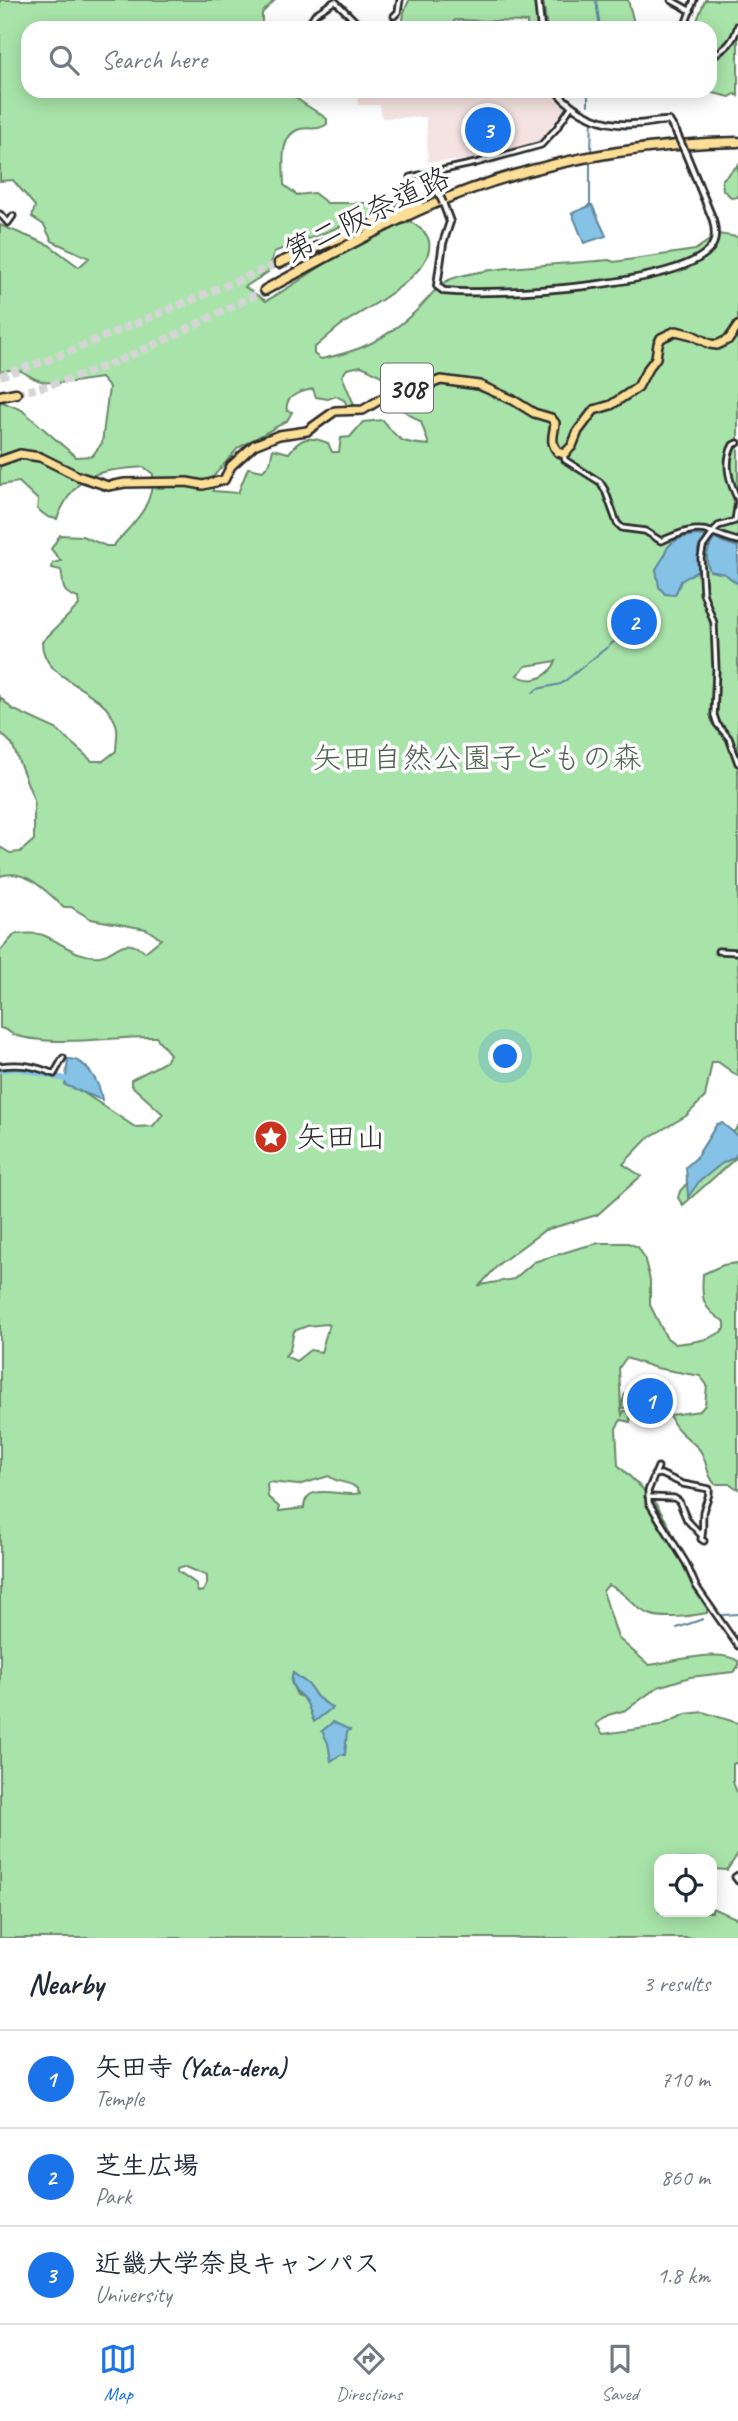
<!DOCTYPE html>
<meta charset="utf-8">
<style>
body{margin:0;font-family:Caveat,"Klee One",sans-serif;background:#f6f6f7;color:#1f2937}
.controls{position:absolute;right:21px;bottom:21px;display:grid;overflow:hidden;border-radius:14px;box-shadow:0 4px 18px #0003}
.controls button{width:63px;height:63px;display:grid;place-items:center;padding:0;border:0;border-bottom:2px solid #e0e1e3;background:#fff;color:#1f2937;font:35px sans-serif}
.you{position:absolute;left:506px;top:1057px;width:24px;height:24px;margin:-18px;border:5px solid #fff;border-radius:50%;background:#1a73e8;box-shadow:0 0 0 10px #1a73e833}
.badge{display:grid;place-items:center;width:46px;height:46px;border-radius:50%;background:#1a73e8;color:#fff;font-size:23px;font-weight:700}
.pin{position:absolute;translate:-50% -50%;border:4px solid #fff;box-shadow:0 2px 7px #0006}
.list{margin:0;padding:0;list-style:none}
h2{display:flex;justify-content:space-between;align-items:center;height:91px;margin:0;padding:0 28px;font-size:30px}
h2 small{font-size:23px;font-weight:400;color:#747a83}
.list li{display:grid;grid-template-columns:46px 1fr auto;gap:21px;align-items:center;box-sizing:border-box;height:98px;padding:0 28px;border-top:2px solid #e0e1e3}
.list b{display:block;font-size:26px;white-space:nowrap}
.list p{margin:0;font-size:23px;white-space:nowrap;color:#747a83}
.list em{font-size:23px;font-style:normal;color:#747a83}
.icon{flex:none;width:38px;height:38px;fill:none;stroke:currentColor;stroke-width:2;stroke-linecap:round;stroke-linejoin:round}
.map{position:relative;flex:none;width:738px;height:1938px;overflow:hidden}
.search{position:absolute;background:#fff;box-shadow:0 4px 18px #0003;left:21px;right:21px;top:21px;height:77px;display:flex;align-items:center;gap:18px;box-sizing:border-box;padding:0 24px;border-radius:21px;color:#747a83;font-size:26px}
.sheet{height:385px;background:#fff}
nav{display:flex;justify-content:space-around;align-items:center;box-sizing:border-box;height:98px;border-top:2px solid #e0e1e3;background:#fff;font-size:19px;color:#747a83}
nav a{display:grid;justify-items:center;gap:4px}
nav .on{color:#1a73e8}
.map>svg:first-child{display:block}
.built{fill:#f4e3e0}
.green{fill:#a8e4a9;stroke:#6a886a;stroke-width:2;fill-rule:evenodd}
.water{fill:#85c2e5;stroke:#61869b;stroke-width:2}
.lines{fill:none;stroke-linecap:round;stroke-linejoin:round}
.stream{stroke:#61869b;stroke-width:2}
.river{stroke:#85c2e5;stroke-width:6}
.motorway-tunnel{stroke:#d5d5d5;stroke-width:8;stroke-dasharray:8 4;stroke-linecap:butt}
.minor-casing{stroke:#2b2b2b;stroke-width:9}
.tertiary-casing{stroke:#2b2b2b;stroke-width:10}
.trunk-casing{stroke:#2b2b2b;stroke-width:12}
.motorway-casing{stroke:#2b2b2b;stroke-width:13}
.minor{stroke:#fff;stroke-width:3.5}
.tertiary{stroke:#fff;stroke-width:4.5}
.trunk{stroke:#fcde96;stroke-width:7}
.motorway{stroke:#fcde96;stroke-width:8}
.tertiary-bridge-casing{stroke:#2b2b2b;stroke-width:10;stroke-linecap:butt}
.tertiary-bridge{stroke:#fff;stroke-width:4.5}
.labels{text-anchor:middle;dominant-baseline:central;stroke-width:7;stroke-linejoin:round;paint-order:stroke}
.shield{fill:#fff;stroke:#6b6b6b;stroke-width:2}
.shield-label{font-size:28px;font-weight:bold;fill:#2b2b2b}
.street-label{font-size:30px;fill:#2b2b2b;stroke:#fff}
.park-label{font-size:30px;fill:#506251;stroke:#fff}
.poi-label{font-size:30px;fill:#2b2b2b;stroke:#fff;text-anchor:start}
</style>
<div class="map">
<svg width="738" height="1938" viewBox="0 0 738 1938">
<rect width="100%" height="100%" fill="#fff"/>
<filter id="ink" filterUnits="userSpaceOnUse"><feTurbulence type="fractalNoise" baseFrequency=".0143" numOctaves="2"/><feDisplacementMap in="SourceGraphic" scale="14" xChannelSelector="R" yChannelSelector="G"/><feConvolveMatrix kernelMatrix="1 2 1 2 8 2 1 2 1" color-interpolation-filters="sRGB"/></filter>
<g filter="url(#ink)">
<path class="built" d="M357,91H553L557,99L567,107L539,141L476,160L428,162L426,117L382,118L380,105H358Z"/>
<path class="green" d="M0,0H275L262,13V28H28V91H289C297,102 316,110 327,119V124C318,131 311,127 300,129C278,135 284,168 284,185L297,195L314,193L327,203H402L274,252L268,272L245,287L266,301C313,275 359,234 411,222C418,227 427,232 429,241C435,275 366,308 343,324C333,331 324,340 314,348V354L321,359C361,351 384,340 415,312C425,303 434,289 445,282C473,266 573,264 609,260L614,262L695,250L718,234L738,237V1076L718,1062H712L705,1097L686,1116L648,1138L623,1164L641,1176L597,1215L545,1230L500,1263L480,1285L514,1279L534,1262L579,1248L599,1243H628L638,1247L644,1257L650,1280V1305L666,1337L675,1344C693,1342 710,1341 725,1329V1322C702,1309 701,1299 703,1274L723,1265L738,1263V1489L730,1484H715C705,1474 708,1460 699,1449C689,1438 673,1429 670,1415L700,1411L705,1405L707,1385L700,1376L656,1368L626,1358L619,1368L621,1407L625,1394H631L634,1396L631,1407L621,1408L622,1415L624,1411H631L630,1422L621,1420L616,1428L618,1465L653,1499L668,1524L707,1606V1613C692,1616 663,1620 649,1614C634,1609 626,1591 608,1585L603,1591L618,1638L649,1665C672,1662 719,1648 738,1661V1667L733,1672L690,1677L658,1687L626,1710L608,1715L596,1724L603,1734L660,1726L686,1714L703,1712L738,1723V1762L733,1764V1782L738,1795V1854L727,1870L712,1869V1859H659V1912H712V1908L738,1919V1938H0V1066L15,1063L34,1065L60,1077L135,1127L153,1126L163,1114L131,1085V1080L165,1062L170,1054L156,1037C118,1036 80,1044 41,1040C33,1039 22,1038 15,1035C8,1032 7,1029 0,1028V951L15,934C24,934 35,932 43,935C63,943 77,958 100,956C117,954 121,934 145,952L161,939L146,929L91,919L71,907H64C46,892 26,867 0,876V847L10,853L20,852L34,840V800L12,744L0,732V697L12,709L56,729L92,761H103L116,751C116,743 119,731 116,724C102,686 42,682 42,642L79,605L78,598C58,592 65,584 61,570L52,568L53,563L61,561L51,549L60,535L82,536L106,546H113C134,522 153,508 153,474L144,467C98,471 76,471 57,519L48,517L37,509L38,500L19,482L0,485V401L22,410L76,457L92,456L102,443L109,387L101,378C82,381 64,384 46,382C25,379 25,364 0,372V225L49,245L79,267L89,258L52,241L44,225L32,217L35,206L13,180L0,181ZM361,366C370,369 375,373 383,377C390,381 398,377 405,383L397,394L403,410L421,422L429,445C401,443 400,442 383,420L363,422L350,437L341,438L339,452H332L328,443C311,436 301,436 289,453L273,449L270,463L263,471L248,468L238,493L213,491L212,478L238,448L287,421L292,412L287,411C284,395 301,392 313,389L316,397L328,399L336,396L344,400L348,407L338,409V414C355,415 367,416 380,405L379,397L361,408L355,407L342,376L347,369ZM556,661C549,677 533,685 517,675L526,666ZM327,1324L329,1325L321,1352L310,1350L296,1361L285,1356L290,1350L294,1331L307,1326ZM329,1476C339,1485 354,1480 360,1493C344,1499 305,1479 304,1508L279,1511V1507L268,1497L267,1484L269,1482L298,1485ZM184,1566L207,1576V1584L203,1591L198,1592L195,1583L178,1571V1568ZM293,1673L305,1682L317,1697L332,1708L297,1695L291,1682Z
M409,0H535L539,28H527V22L455,20L450,28H402L404,12Z
M543,0H628L634,23L640,28H547Z
M705,0H738V96L735,94L730,97L704,91H710V28H694Z
M738,165V197L732,198L723,190L722,180Z
M738,1127V1156L683,1205L678,1198L680,1191Z"/>
<path class="water" d="M592,205L606,236L584,243L572,213Z
M696,535L704,536L706,538L698,549L699,570L681,581L675,595L665,594L659,587L656,569L665,555V552C671,539 683,537 696,535Z
M714,539L738,547V584L725,574L710,571C704,559 707,549 714,539Z
M68,1059C86,1058 100,1083 102,1100L65,1085Z
M722,1123L738,1136V1151L735,1157L721,1164L699,1182L688,1197L686,1167L696,1158L717,1124Z
M293,1673L308,1684L317,1697L332,1708L314,1722C311,1716 309,1704 304,1699C296,1691 289,1686 293,1673Z
M333,1722L350,1730L347,1732L345,1755H340L331,1761L328,1743L322,1731Z"/>
<g class="lines">
<path class="stream" d="M596,0L600,28
M540,1L545,28
M560,91L576,106L592,114L591,155
M588,105V91
M590,207V160
M623,626H625L626,629L623,627Z
M533,693L537,689L561,684L615,641L624,628
M723,1615L738,1614
M677,1628L703,1619"/>
<path class="river" d="M0,1070L18,1068L65,1079"/>
<path class="motorway-tunnel" d="M0,376L51,359L279,263
M16,393C105,375 184,330 265,290"/>
<defs>
<path id="minor" d="M671,0L691,11
M394,16L398,12L400,0
M604,27L606,28
M306,28L315,14L335,1L362,28
M684,28L694,0
M710,57C726,49 734,42 738,25
M411,177L476,163L541,145L556,129L571,107
M0,214L8,223L13,216
M738,443L733,445C723,463 730,483 738,500
M564,456L565,460L600,482L605,490L617,523L622,528L645,531L661,541C676,535 693,526 711,532C720,535 728,539 738,541
M738,502L735,521L718,526L703,547L701,558L703,593L714,623L716,670L714,715L717,724L729,738L738,763
M718,951L738,952
M0,1066C21,1063 35,1066 54,1074L63,1058
M658,1467L648,1491L649,1503L686,1563L696,1586L738,1646
M654,1475L661,1474L683,1484L709,1489C710,1498 704,1504 703,1513C702,1523 704,1529 701,1539L704,1541
M648,1497L674,1498L679,1501L687,1520L702,1536
M738,1875L735,1877L738,1881"/>
<path id="tertiary" d="M538,0L541,28
M556,91C576,114 604,127 636,124C647,124 658,120 669,121L676,132
M431,174L438,192
M443,203L450,222L443,243L437,286L444,291C492,296 687,287 712,246C717,238 715,228 713,220L686,154"/>
<path id="trunk" d="M0,461L20,454L40,457L78,476L108,486L125,483L187,482L203,485L224,480L231,466L254,445L279,435L307,431L335,411L363,410L394,391L424,386L441,380L479,385L513,400L534,413L551,418L555,423C554,435 549,441 558,452L564,454L572,446L578,431L594,410L611,405L638,387L647,370L656,358L658,344L661,338L676,331L692,335L710,344L717,345L729,339L738,326"/>
<path id="motorway" d="M279,263L418,205
M265,290C318,262 371,231 426,207C524,164 631,144 738,142
M0,396L16,393"/>
</defs>
<use href="#minor" class="minor-casing"/>
<use href="#tertiary" class="tertiary-casing"/>
<use href="#trunk" class="trunk-casing"/>
<use href="#motorway" class="motorway-casing"/>
<use href="#minor" class="minor"/>
<use href="#tertiary" class="tertiary"/>
<use href="#trunk" class="trunk"/>
<use href="#motorway" class="motorway"/>
<defs>
<path id="tertiary-bridge" d="M676,132L686,154
M438,192L443,203"/>
</defs>
<use href="#tertiary-bridge" class="tertiary-bridge-casing"/>
<use href="#tertiary-bridge" class="tertiary-bridge"/>
</g>
</g>
<defs>
<symbol id="sight-disc" viewBox="-11 -11 22 22"><circle r="9.5" fill="#c8321e" stroke="#fff"/><path d="M0-6L1.8-2.2L6-1.7L2.9 1.2L3.7 5.4L0 3.3L-3.7 5.4L-2.9 1.2L-6-1.7L-1.8-2.2Z" fill="#fff"/></symbol>
</defs>
<g fill-rule="evenodd">
<use href="#sight-disc" x="252" y="1118" width="38" height="38"/>
</g>
<g class="labels">
<rect class="shield" x="381" y="363.5" width="52" height="49" rx="5"/>
<g class="shield-label">
<text x="407" y="388">308</text>
</g>
<g class="street-label">
<text transform="translate(367 214) rotate(-26)">第二阪奈道路</text>
</g>
<g class="park-label">
<text x="477" y="758">矢田自然公園子どもの森</text>
</g>
<g class="poi-label">
<text x="296" y="1137">矢田山</text>
</g>
</g>
</svg>
<div class="controls">
<button><svg class="icon" aria-label="locate" viewBox="0 0 24 24"><circle cx="12" cy="12" r="6"/><path d="M12 2v4M12 18v4M2 12h4M18 12h4"/></svg></button>
</div>
<div class="you"></div>
<div class="pin badge" style="left:650px;top:1401px">1</div>
<div class="pin badge" style="left:634px;top:622px">2</div>
<div class="pin badge" style="left:488px;top:130px">3</div>
<div class="search"><svg class="icon" aria-label="search" viewBox="0 0 24 24"><circle cx="10" cy="10" r="6"/><path d="M15 15l6 6"/></svg>Search here</div>
</div>
<section class="sheet">
<h2>Nearby<small>3 results</small></h2>
<ul class="list">
<li><span class="badge">1</span><div><b>矢田寺 (Yata-dera)</b><p>Temple</p></div><em>710 m</em></li>
<li><span class="badge">2</span><div><b>芝生広場</b><p>Park</p></div><em>860 m</em></li>
<li><span class="badge">3</span><div><b>近畿大学奈良キャンパス</b><p>University</p></div><em>1.8 km</em></li>
</ul>
</section>
<nav>
<a class="on"><svg class="icon" aria-label="map" viewBox="0 0 24 24"><path d="M3 6l6-2 6 2 6-2v14l-6 2-6-2-6 2zM9 4v14M15 6v14"/></svg>Map</a>
<a><svg class="icon" aria-label="directions" viewBox="0 0 24 24"><path d="M12 3l9 9-9 9-9-9zM9 14v-3h6M13 9l2 2-2 2"/></svg>Directions</a>
<a><svg class="icon" aria-label="saved" viewBox="0 0 24 24"><path d="M7 4h10v16l-5-4-5 4z"/></svg>Saved</a>
</nav>
